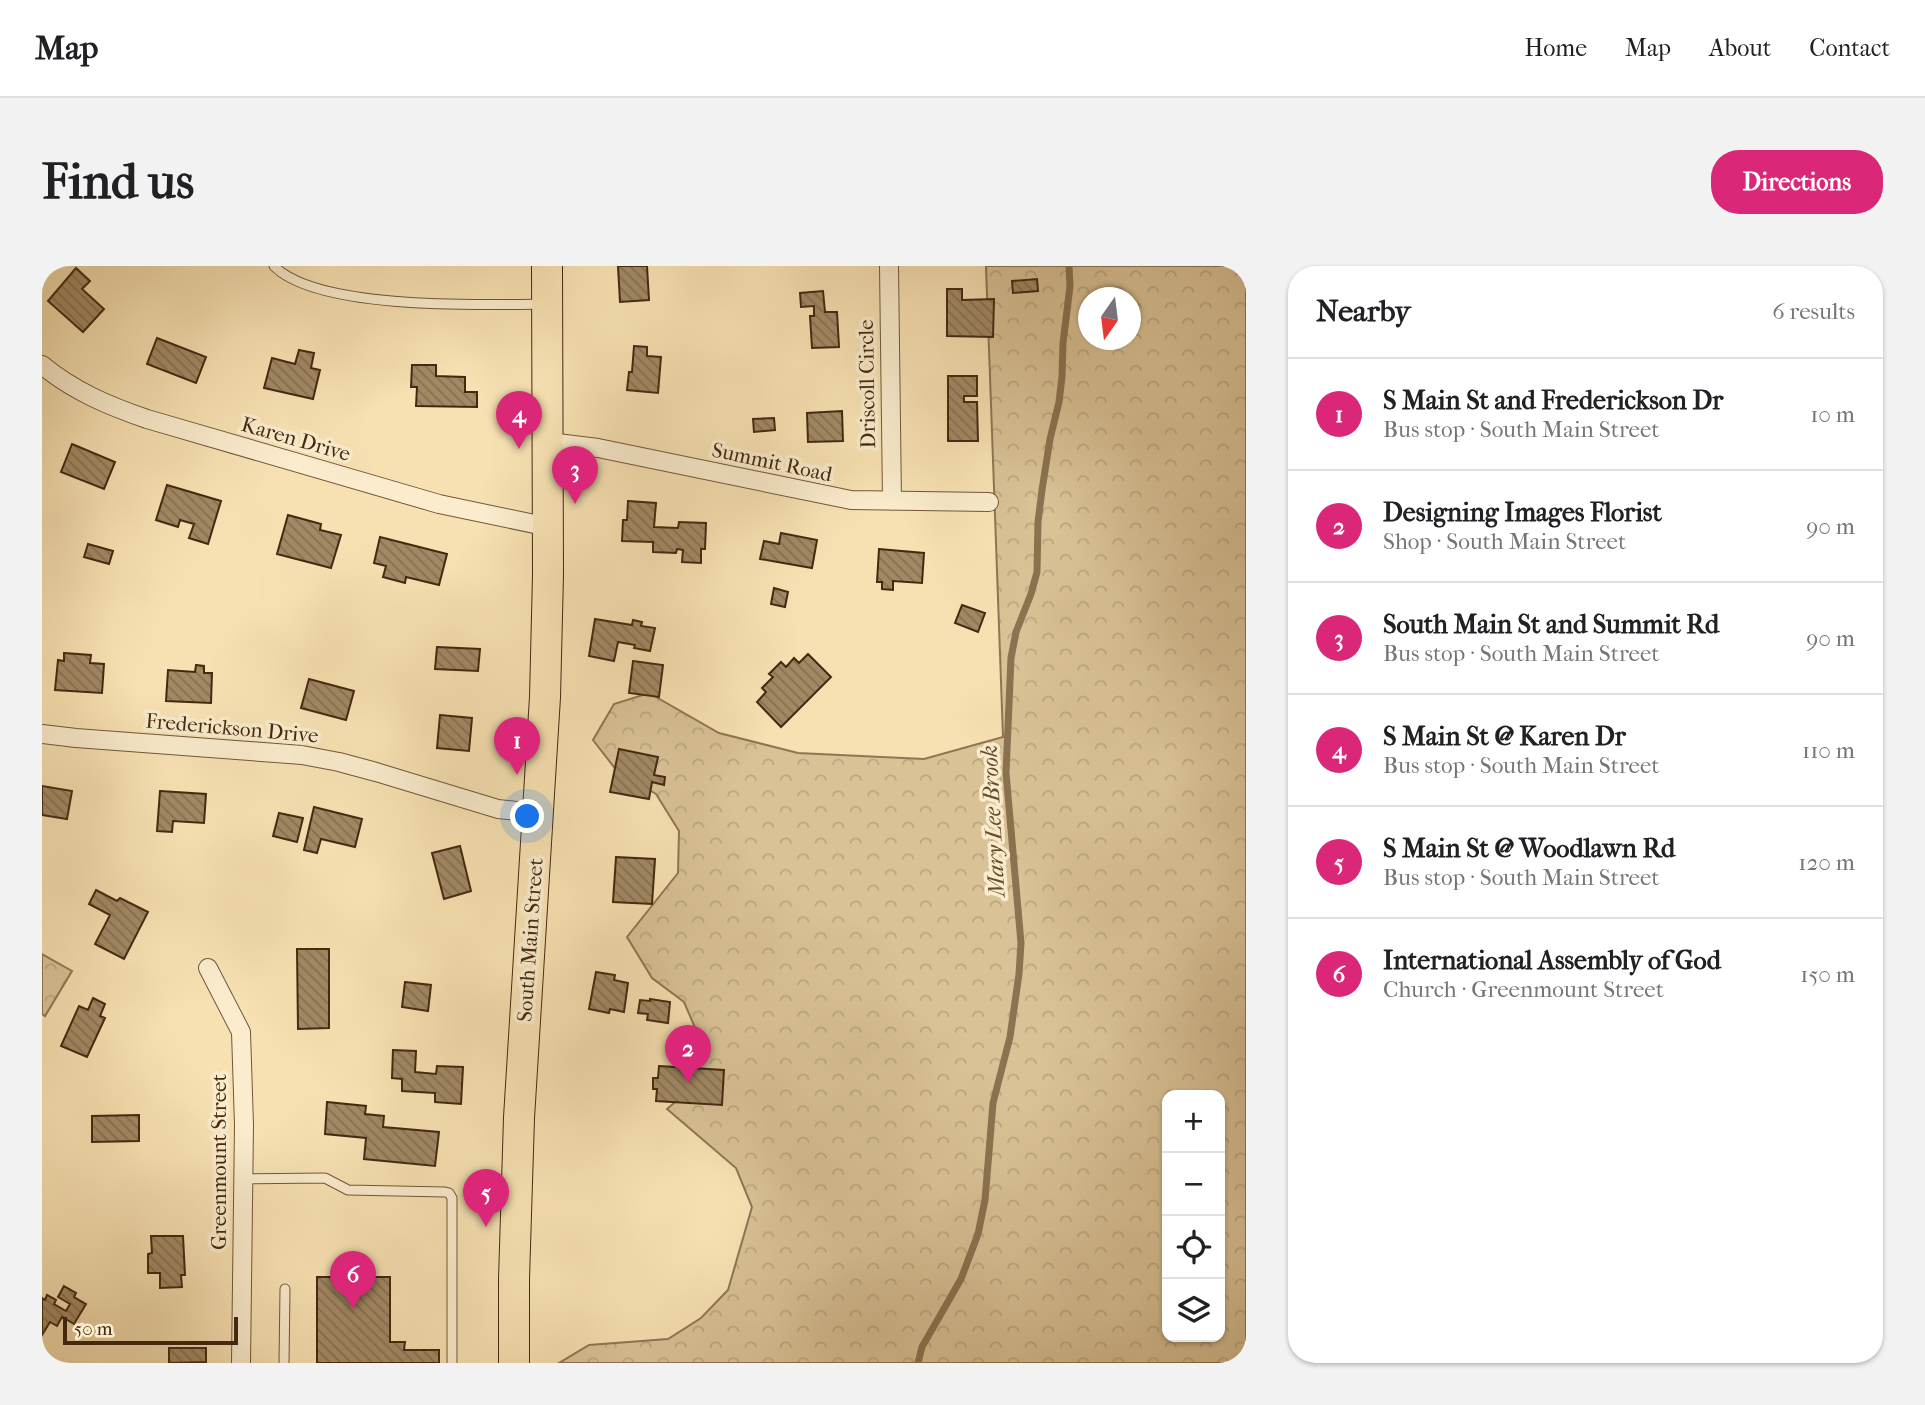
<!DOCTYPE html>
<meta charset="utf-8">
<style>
body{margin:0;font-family:"IM FELL French Canon",serif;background:#f2f2f2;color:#202124}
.controls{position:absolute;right:21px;bottom:21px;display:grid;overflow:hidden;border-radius:14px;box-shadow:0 2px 5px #0004}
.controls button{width:63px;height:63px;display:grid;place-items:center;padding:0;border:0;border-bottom:2px solid #e0e0e0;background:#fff;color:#202124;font:35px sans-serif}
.compass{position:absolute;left:1036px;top:21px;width:63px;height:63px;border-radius:50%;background:#fff;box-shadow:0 2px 5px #0004;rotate:194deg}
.scale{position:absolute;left:21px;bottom:18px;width:175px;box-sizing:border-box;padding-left:7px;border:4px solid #442910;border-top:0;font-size:19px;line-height:24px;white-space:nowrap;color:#442910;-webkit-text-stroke:5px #faeccd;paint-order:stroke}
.you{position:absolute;left:486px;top:551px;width:24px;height:24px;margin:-18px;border:5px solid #fff;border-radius:50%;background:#1a73e8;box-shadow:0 0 0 10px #1a73e833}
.badge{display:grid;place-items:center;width:46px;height:46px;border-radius:50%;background:#db2777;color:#fff;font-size:23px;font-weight:700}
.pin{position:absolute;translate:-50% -58px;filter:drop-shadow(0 2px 4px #0008)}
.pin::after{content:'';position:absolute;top:37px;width:24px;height:21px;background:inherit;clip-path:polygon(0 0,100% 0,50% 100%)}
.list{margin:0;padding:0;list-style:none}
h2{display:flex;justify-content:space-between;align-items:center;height:91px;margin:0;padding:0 28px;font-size:30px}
h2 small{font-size:23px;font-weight:400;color:#757577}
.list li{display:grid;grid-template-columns:46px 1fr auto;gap:21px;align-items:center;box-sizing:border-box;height:112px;padding:0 28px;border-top:2px solid #e0e0e0}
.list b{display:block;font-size:26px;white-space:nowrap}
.list p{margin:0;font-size:23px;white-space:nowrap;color:#757577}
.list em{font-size:23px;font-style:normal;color:#757577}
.icon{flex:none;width:38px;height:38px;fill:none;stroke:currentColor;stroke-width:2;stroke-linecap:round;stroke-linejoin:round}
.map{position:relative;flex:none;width:1204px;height:1097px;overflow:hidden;border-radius:28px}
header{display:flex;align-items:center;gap:42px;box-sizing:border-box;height:98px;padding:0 35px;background:#fff;border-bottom:2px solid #e0e0e0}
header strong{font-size:33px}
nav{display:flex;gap:38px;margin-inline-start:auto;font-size:24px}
.intro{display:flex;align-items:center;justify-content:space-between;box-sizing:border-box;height:168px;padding:0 42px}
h1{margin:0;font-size:49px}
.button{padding:18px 32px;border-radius:28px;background:#db2777;color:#fff;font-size:24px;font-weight:700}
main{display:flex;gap:42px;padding:0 42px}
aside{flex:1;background:#fff;border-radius:28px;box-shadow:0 2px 5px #0004}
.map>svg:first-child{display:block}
.forest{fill:url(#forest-crowns);stroke:#8e7653;stroke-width:2;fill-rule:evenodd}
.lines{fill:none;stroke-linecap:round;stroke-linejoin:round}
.stream{stroke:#8b7250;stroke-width:7}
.building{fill:url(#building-back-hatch);stroke:#442910;stroke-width:2}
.lane-casing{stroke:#715738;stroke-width:11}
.street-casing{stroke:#715738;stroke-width:20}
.primary-casing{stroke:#442910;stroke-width:32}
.lane{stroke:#faeccd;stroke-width:9}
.street{stroke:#faeccd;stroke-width:18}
.primary{stroke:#f7e1b2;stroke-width:30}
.labels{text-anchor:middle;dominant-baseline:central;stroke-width:7;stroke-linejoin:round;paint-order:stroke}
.street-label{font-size:21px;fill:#442910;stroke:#faeccd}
.water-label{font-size:23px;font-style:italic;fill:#674d30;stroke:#faeccd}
</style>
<header>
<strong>Map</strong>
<nav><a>Home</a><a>Map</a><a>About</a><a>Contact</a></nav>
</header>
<div class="intro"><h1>Find us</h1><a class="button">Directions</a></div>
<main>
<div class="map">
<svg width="1204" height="1097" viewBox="0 0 1204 1097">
<defs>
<pattern id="forest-crowns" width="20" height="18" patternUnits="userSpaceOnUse" patternTransform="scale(1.75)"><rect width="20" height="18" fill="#d9c296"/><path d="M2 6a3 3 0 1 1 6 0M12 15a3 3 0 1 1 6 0" fill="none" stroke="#bba780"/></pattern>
<pattern id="building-back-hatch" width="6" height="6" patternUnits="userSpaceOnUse" patternTransform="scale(1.75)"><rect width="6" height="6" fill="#a18964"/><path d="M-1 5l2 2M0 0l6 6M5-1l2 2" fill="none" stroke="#857051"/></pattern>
</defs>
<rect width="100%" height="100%" fill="#f7e1b2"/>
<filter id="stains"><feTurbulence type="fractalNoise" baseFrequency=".00286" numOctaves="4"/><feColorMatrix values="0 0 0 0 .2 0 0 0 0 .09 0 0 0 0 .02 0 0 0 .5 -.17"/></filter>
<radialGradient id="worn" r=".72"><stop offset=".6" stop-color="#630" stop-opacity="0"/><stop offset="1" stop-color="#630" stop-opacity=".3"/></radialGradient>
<path class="forest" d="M944,0H1204V1097H517L547,1079L626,1073L659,1052L686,1024L710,941L694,902L625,843L654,818L660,778L642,736L610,712L585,671L636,607L637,565L614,528L575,505L551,474L572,438L607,427L677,467L756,487L882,493L961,471ZM1046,32H1088V74H1046ZM1125,829H1178V1071H1125Z
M0,688L30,705L3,750L0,748Z"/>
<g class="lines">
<path class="stream" d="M876,1097L880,1081L919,1013L936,968L943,934L951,837L968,771L977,708L979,677L964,507L969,392L974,366L989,328L995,306L996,256L1000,224L1008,173L1017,136L1020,111L1021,77L1028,20L1027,0"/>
</g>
<path class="building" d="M576,0H605L607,34L578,36Z
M34,2L48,15L40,23L62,43L41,66L6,35Z
M995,13L996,25L971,27L970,15Z
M905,23H920V34L952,33L951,71L905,70Z
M781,25L783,46H795L797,81L770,82L768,50H772V40L759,41L758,27Z
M115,72L164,91L154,117L105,98Z
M592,80L605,81V90L619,91L616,127L585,124L587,106H590Z
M257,84L272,87L269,102L278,104L271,133L222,122L230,92L253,98Z
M370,99H394V110L423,111V126H435V141L374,140L375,121H369Z
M906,110H935V130H922V136H935L936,175H906Z
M800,145L801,175L766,176L765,147Z
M732,152L733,164L712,166L711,153Z
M30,178L73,196L62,223L19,206Z
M125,219L179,235L166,278L147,272L152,258L138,254L136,261L114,254Z
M586,235L614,237L612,261L636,262L637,256L664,257L663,283H659V297L640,296L641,284L635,283L634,287L611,286V276L580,275L581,254H585Z
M246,249L279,258L278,264L299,269L289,302L235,288Z
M739,267L775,274L770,302L718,293L722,275L737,278Z
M338,271L405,288L397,319L364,311L363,317L341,311L344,300L332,297Z
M46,278L71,285L67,298L42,291Z
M837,283L882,287L880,317L851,315V324L840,323V316H835Z
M732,322L746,326L743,341L729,338Z
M920,339L943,347L936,366L913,357Z
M553,353L590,359L591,354L600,356L599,360L613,362L608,385L592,382L593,379L576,376L572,395L547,390Z
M395,381L438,383L436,405L393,403Z
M22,387L49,389L48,397L62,398L60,427L13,424L16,394L22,395Z
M766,388L789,411L739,461L715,436L724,426L720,422L731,411L727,408L739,396L744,401L752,392L757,397Z
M591,395L621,399L617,431L587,427Z
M154,399L162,400V407H170L169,437L124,435L126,404L153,406Z
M267,413L312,425L304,454L259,442Z
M398,449L430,452L427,485L395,482Z
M577,483L616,491L612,509L623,511L622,519L610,516L607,533L568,526Z
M0,520L30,525L25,553L0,549Z
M118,525L164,528L162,557L131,555L130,566L115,565Z
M272,541L320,553L313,581L279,573L275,587L262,584Z
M237,547L261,552L255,576L231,570Z
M418,580L429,625L402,633L390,587Z
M574,591L613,593L610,638L571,636Z
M54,624L75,635L78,632L106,646L82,693L53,678L68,649L47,638Z
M255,683H287V762L256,763Z
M554,706L573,709L572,714L586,717L582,746L568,743L567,747L547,743Z
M363,716L389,719L386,745L360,741Z
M51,732L63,738L58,750L63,752L45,791L19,780L37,740L46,744Z
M608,733L628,736L626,757L605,754L606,748L596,747L598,734L608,735Z
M351,784L374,785L373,806L394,808L395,800L421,801L419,838L393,836V827L360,825V813L350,812Z
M617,800L682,804L680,839L614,835L615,823H611V812H616Z
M285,836L324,840L323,848L342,850L341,861L397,866L393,900L322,893L324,872L283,868Z
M97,849V875L50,876V850Z
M109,970H141L143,1009H139L140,1021L118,1022V1007H106V988L110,987Z
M275,1011H348V1076H363L362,1084H397V1097H275Z
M22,1020L34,1027L32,1031L44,1038L32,1058L20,1051L15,1060L8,1056L0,1069V1032L3,1034L5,1029L14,1034L12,1038L24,1045L28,1038L16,1031Z
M127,1082H164V1096L127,1097Z"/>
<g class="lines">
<defs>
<path id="lane" d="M232,0C275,44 439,39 500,38
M201,913L283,912L306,924L403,926L407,927L410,932V1097
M242,1097L243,1023"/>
<path id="street" d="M847,0L850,235
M0,99C31,125 67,140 105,153L397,238L507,261
M507,176L556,182L809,234L947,236
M0,468L34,472L260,489L297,496L334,506L456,543L496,547
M166,702L199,766L202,859L199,1097"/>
<path id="primary" d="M472,1097V1013L477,852L503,431L506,309L505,0"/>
</defs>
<use href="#lane" class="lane-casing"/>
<use href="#street" class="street-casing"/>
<use href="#primary" class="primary-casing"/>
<use href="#lane" class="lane"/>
<use href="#street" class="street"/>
<use href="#primary" class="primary"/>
</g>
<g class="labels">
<g class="street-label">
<text transform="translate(825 118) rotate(-91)">Driscoll Circle</text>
<text transform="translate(254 173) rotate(16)">Karen Drive</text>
<text transform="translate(730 196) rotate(12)">Summit Road</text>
<text transform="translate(190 462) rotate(5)">Frederickson Drive</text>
<text transform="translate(488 674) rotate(-86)">South Main Street</text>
<text transform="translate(177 896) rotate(-90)">Greenmount Street</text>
</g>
<g class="water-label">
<text transform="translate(951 555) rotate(-93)">Mary Lee Brook</text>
</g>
</g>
<rect width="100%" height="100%" filter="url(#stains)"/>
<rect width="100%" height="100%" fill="url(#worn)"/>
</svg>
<div class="controls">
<button>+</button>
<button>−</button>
<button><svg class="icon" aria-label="locate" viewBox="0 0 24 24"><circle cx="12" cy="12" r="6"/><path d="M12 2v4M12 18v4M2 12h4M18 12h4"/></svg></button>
<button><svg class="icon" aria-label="layers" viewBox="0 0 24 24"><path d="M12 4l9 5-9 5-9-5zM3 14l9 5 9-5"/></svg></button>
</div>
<svg class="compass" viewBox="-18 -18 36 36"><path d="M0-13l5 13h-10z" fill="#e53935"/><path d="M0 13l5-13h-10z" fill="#757577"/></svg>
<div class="scale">50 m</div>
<div class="you"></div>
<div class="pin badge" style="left:475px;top:509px">1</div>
<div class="pin badge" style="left:646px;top:817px">2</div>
<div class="pin badge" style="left:533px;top:238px">3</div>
<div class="pin badge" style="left:477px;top:183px">4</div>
<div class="pin badge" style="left:444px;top:961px">5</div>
<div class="pin badge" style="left:311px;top:1043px">6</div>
</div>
<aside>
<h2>Nearby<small>6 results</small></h2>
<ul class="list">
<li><span class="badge">1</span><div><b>S Main St and Frederickson Dr</b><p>Bus stop · South Main Street</p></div><em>10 m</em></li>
<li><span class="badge">2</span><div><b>Designing Images Florist</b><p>Shop · South Main Street</p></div><em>90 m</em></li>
<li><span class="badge">3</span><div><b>South Main St and Summit Rd</b><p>Bus stop · South Main Street</p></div><em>90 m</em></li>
<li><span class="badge">4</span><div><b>S Main St @ Karen Dr</b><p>Bus stop · South Main Street</p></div><em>110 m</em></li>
<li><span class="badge">5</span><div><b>S Main St @ Woodlawn Rd</b><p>Bus stop · South Main Street</p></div><em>120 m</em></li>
<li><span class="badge">6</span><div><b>International Assembly of God</b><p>Church · Greenmount Street</p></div><em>150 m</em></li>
</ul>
</aside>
</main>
